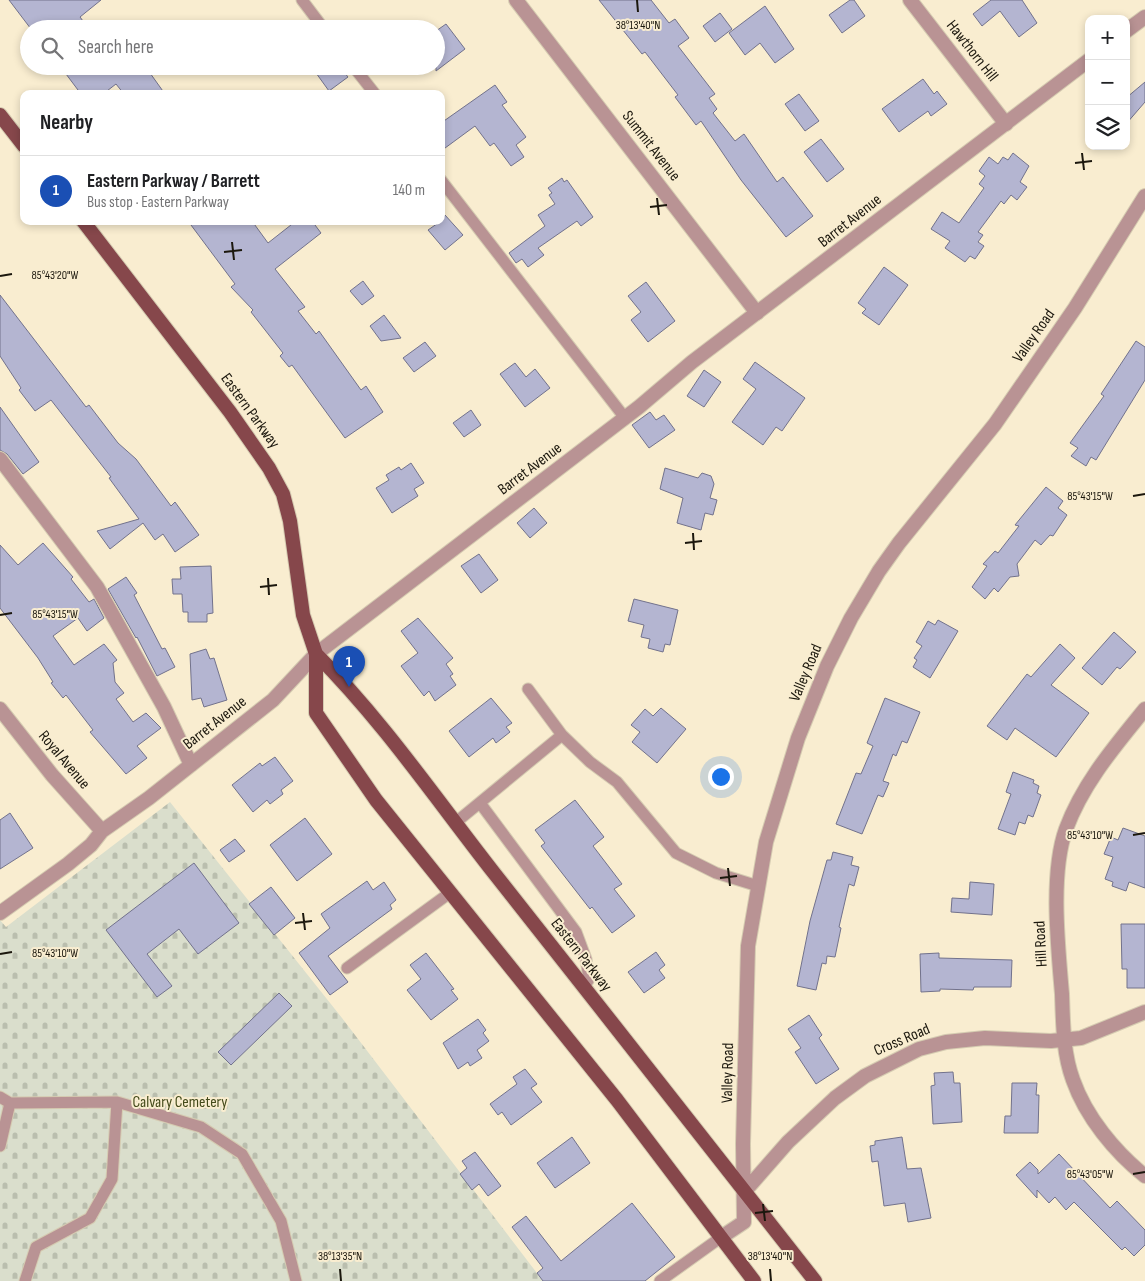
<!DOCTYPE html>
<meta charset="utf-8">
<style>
body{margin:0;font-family:"Sofia Sans Condensed",sans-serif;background:#f2f2f2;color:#202124}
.controls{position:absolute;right:15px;top:15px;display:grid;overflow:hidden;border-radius:10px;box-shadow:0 2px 8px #0003}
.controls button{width:45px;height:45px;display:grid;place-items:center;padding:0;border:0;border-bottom:1px solid #e0e0e0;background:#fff;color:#202124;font:25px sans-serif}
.you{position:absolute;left:720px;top:776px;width:18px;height:18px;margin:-12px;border:4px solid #fff;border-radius:50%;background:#1a73e8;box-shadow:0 0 0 8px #1a73e833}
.badge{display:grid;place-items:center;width:32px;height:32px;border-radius:50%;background:#b45309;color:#fff;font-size:16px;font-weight:700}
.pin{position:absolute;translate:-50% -41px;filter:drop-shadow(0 1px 2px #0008)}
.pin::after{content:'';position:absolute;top:26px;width:18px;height:15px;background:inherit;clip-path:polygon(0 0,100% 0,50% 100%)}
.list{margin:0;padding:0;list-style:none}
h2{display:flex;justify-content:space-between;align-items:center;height:65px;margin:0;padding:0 20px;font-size:21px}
h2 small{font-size:16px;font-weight:400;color:#757577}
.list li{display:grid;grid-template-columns:32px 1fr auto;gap:15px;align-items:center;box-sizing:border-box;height:70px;padding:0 20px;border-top:1px solid #e0e0e0}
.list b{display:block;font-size:19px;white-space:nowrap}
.list p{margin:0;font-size:16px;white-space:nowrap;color:#757577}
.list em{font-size:16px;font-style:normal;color:#757577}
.icon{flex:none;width:28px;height:28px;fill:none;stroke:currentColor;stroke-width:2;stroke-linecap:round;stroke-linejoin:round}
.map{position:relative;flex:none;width:1145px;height:1281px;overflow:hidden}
.search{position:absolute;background:#fff;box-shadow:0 2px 8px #0003;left:20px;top:20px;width:425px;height:55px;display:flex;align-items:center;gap:12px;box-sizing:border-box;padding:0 18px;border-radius:28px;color:#757577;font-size:19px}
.panel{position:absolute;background:#fff;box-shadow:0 2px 8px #0003;left:20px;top:90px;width:425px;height:135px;border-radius:10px}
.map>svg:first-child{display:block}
.cemetery{fill:url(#cemetery-stones)}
.building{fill:#b4b5d1;stroke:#72728c}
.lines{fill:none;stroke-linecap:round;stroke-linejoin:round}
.service-casing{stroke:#d5cbb1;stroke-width:13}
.minor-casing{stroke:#d5cbb1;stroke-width:16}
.tertiary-casing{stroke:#d5cbb1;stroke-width:16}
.primary-casing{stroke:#d5cbb1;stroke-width:16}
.service{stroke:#b99394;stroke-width:11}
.minor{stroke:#b99394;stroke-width:14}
.tertiary{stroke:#b99394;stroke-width:14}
.primary{stroke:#86474b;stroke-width:14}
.ticks{fill:none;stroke:#1b170d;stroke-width:2}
.labels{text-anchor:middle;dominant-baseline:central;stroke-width:4;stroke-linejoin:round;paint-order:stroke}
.street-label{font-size:16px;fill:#1b170d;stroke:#f9edd0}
.park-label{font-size:16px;fill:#444b1b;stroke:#f9edd0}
.ticks-label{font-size:12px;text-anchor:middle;fill:#1b170d;stroke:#f9edd0;stroke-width:4;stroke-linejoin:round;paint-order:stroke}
</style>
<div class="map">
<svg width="1145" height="1281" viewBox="0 0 1145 1281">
<defs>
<pattern id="cemetery-stones" width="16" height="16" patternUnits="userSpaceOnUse" patternTransform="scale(1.25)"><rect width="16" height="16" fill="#dadecc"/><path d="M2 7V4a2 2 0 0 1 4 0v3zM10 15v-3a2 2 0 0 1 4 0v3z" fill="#babeae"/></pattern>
</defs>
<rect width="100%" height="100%" fill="#f9edd0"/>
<path class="cemetery" d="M170,802L342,1018L543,1281H0V920L6,927Z"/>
<path class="building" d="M9,0H101L80,17L89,29H31Z
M599,0H651L669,23L675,19L689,38L678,46L715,94L709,98L717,109L713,113L735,141L744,134L777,182L783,177L813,216L786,237L741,180L701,121L696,125L675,97L678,95L645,52L642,54Z
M850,0H854L865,16L842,33L829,15Z
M991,0H1022L1037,23L1019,37L1000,11L982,26L973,14Z
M765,6L794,49L775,63L760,43L745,55L729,33Z
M720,13L732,29L715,42L703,26Z
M446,24L465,49L436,71V31Z
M60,66H145L165,94H124L116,84L103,94H81Z
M311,66H339L348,77L329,91Z
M923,79L934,94L937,91L947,104L931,116L928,111L899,132L882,109Z
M1145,82V102L1126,124V98Z
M495,85L507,102L502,105L526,137L516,145L524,157L511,166L494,143L490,146L475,126L441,151V123Z
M799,94L819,121L805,131L785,104Z
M821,139L844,169L827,182L804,152Z
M1013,153L1029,166L1020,182L1027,187L1017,200L1011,195L1004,204L1001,201L978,232L983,235L978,242L984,246L975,259L970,256L965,262L945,248L950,241L931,229L942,212L959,223L984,188L979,184L985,176L979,171L989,157L998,164L1003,157L1008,160Z
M562,178L564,182L567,180L593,217L581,226L577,221L538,248L544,255L528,267L522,259L516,263L509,253L545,226L538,215L555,204L549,195L552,193L548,188Z
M445,215L463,235L445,250L428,230L441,221Z
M188,221H252L268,243L296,221H312L321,233L275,269L305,307L298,311L316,334L319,331L361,390L366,386L383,412L345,438L292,365L289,367L280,356L283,353L251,312L253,310L231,287L235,284Z
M884,267L908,285L879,325L862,313L866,309L858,303Z
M363,281L374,296L362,305L350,291Z
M646,282L675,321L648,342L631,320L641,312L628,296Z
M0,295L86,407L89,405L118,443L136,459L171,506L175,502L199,535L175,552L163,534L155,540L143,523L110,549L97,531L139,519L109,478L111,477L51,400L35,411L19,390L21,388L0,356Z
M384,315L401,338L381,341L370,326Z
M1136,341L1145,347V380L1096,460L1091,457L1086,466L1071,456L1078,448L1070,443L1104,396L1101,394Z
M425,342L436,356L414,372L403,358Z
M755,362L805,398L782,431L776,427L763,445L732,422L756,389L743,379Z
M515,363L526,377L535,369L550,388L525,407L500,374Z
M704,370L721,382L704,407L687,396Z
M0,407L39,462L23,474L7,454L0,450Z
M471,410L481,425L464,437L453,423Z
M650,412L656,420L664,415L675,430L649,448L632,425Z
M411,463L424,483L414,489L418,496L392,513L376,488L389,480L386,475L399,467L401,470Z
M665,468L698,478L702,473L711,476L714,484L710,498L717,500L713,515L705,513L701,530L677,523L683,498L660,489Z
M1046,487L1063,501L1058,508L1067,515L1053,536L1050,535L1041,545L1035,540L1017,564L1019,576L1010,577L998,592L994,588L985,599L972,587L987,566L983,564L995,551L998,553L1019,526L1015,525Z
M534,508L547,523L530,538L517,523Z
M43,543L73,577L71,579L89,602L94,599L104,618L87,631L78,618L53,636L74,665L104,644L117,660L113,663L115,682L124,693L116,699L133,722L146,713L161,728L137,746L147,758L126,774L90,732L93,730L66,695L63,698L51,683L53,682L38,658L0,608V545L18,565Z
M479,554L498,580L481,593L461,566Z
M211,566L213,613L207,614V622H188V612H183L182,594H173L172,579H181L180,567Z
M126,577L137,593L134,595L162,649L165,648L175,667L157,676L137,637L136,638L108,589Z
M634,599L678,610L670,645L665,644L663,652L648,648L650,639L641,637L644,625L628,621Z
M418,618L453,658L446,664L453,674L450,676L456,685L435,701L429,691L424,696L401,666L418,653L401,631Z
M938,620L958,631L930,678L913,667L917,660L914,658L922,646L916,642L928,621L935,625Z
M1114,632L1136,652L1120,669L1117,667L1102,685L1082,668Z
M1060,644L1075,658L1051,685L1089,713L1056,757L1015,728L1007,740L987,726L1027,674L1031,677Z
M206,649L210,659L214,658L227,700L204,707L201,698L192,700L190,654Z
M491,698L512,723L506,727L510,732L496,743L493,738L469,757L449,731Z
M885,698L920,712L907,743L902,741L896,756L893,754L883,781L889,783L883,797L878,795L862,834L836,824L856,773L861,774L873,746L867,743Z
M661,708L686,729L657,763L632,742L640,732L631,725L645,709L653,716Z
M275,757L293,781L281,790L283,794L270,804L267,800L253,812L232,785L260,763L262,766Z
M1013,772L1034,780L1033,783L1039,786L1037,793L1041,795L1033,817L1028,815L1025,824L1019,822L1015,835L998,829L1011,794L1006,792Z
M575,800L604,837L593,846L622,884L614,889L635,916L612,933L592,907L590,909L541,846L545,843L535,830Z
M10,813L33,848L0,869V820Z
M305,818L332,854L297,881L270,845Z
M1123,828L1145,836V888L1129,882L1126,891L1112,886L1113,882L1105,879L1113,857L1104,854L1111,837L1118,840Z
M235,839L245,851L229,862L220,850Z
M833,852L853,857L851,865L859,867L854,886L849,884L839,927L841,928L835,957L827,956L826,964L822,963L816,990L797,986L810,921L827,860H831Z
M194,863L239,923L198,954L179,929L147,954L172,986L157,997L106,930Z
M367,881L373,890L384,882L396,900L390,905L392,909L328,956L348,982L330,995L299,953L330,928L321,914Z
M970,882L994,884L992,915L951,912L952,898L969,899Z
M271,887L295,918L274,935L249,904Z
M1121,924H1145V988H1127V969H1122Z
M656,952L665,965L659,970L665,978L644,993L628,972Z
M426,953L454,989L451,990L458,999L431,1020L407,990L421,979L410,965Z
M939,953V958L1012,960L1011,987H974L973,990L940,989V991L921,992L920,954Z
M279,993L292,1006L231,1065L218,1052Z
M809,1015L822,1035L819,1038L839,1069L816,1084L795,1052L801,1048L788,1029Z
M478,1019L486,1030L483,1033L489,1041L477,1050L482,1058L470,1066L468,1062L458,1069L443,1043Z
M525,1069L537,1084L531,1088L542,1102L511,1125L502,1112L498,1115L490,1104L517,1084L513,1077Z
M953,1072L954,1083H960L962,1122L933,1124L931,1086L935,1085L934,1073Z
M1012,1083H1037L1036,1095H1039L1038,1133H1004L1005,1116H1011Z
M572,1137L590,1163L555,1188L537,1163Z
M902,1137L907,1169L921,1168L931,1218L908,1222L905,1203L884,1206L878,1161L872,1162L870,1146L875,1145V1141Z
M475,1152L501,1186L488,1196L479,1184L472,1190L460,1174L467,1168L462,1161Z
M1059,1154L1110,1208L1117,1201L1145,1230V1245L1134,1256L1125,1247L1122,1250L1074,1202L1066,1210L1055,1197L1049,1203L1037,1190V1198L1016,1175L1030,1162L1038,1170V1174Z
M632,1203L675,1257L645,1281H543L537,1273L543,1268L512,1227L526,1216L561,1261Z"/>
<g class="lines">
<defs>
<path id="service" d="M302,0L324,29
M353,66L375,94
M441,180L625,418
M528,689L562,735
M480,803L576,932L586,959L589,979L584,987
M455,823L562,735L590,762L617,782L676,853L716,873L758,886
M347,968L451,892
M0,1097L10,1103L117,1102L201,1127L242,1154L281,1221L296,1281
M0,1146L10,1103
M25,1281L36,1247L90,1218L112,1179L117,1102
M660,1281L720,1238"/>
<path id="minor" d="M516,0L757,313
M910,0L1006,124
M0,459L97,587L164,707L191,765
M0,709L52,775L102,831
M1145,709C1115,746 1083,783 1066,829C1050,873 1058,947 1062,994C1063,1023 1063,1053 1073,1080C1086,1117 1115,1152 1145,1176
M0,913L68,864L91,845L102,831L149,798L273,700L316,654
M745,1191L788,1142L835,1098L865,1076L919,1049L946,1042L985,1038L1051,1041L1081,1038L1145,1012
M720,1238L744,1222L743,1144L748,946L766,842L798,738L827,666L851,618L879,571L899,543L995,424L1075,308L1145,196"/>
<path id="tertiary" d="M1126,31L1145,17
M316,654L639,407L692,362L1089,60"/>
<path id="primary" d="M0,115L24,146
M83,221L230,412L269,468L283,494L290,521L303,615L316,654V713L376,800L617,1100L754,1281
M316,654C383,721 436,799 494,873C601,1009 709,1145 815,1281"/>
</defs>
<use href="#service" class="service-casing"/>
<use href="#minor" class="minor-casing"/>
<use href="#tertiary" class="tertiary-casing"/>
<use href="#primary" class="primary-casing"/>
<use href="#service" class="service"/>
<use href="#minor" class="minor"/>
<use href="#tertiary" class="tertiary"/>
<use href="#primary" class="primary"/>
</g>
<path class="ticks" d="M637,0L638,12M1082,153L1084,170M1075,163L1092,161M657,198L659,215M650,207L667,205M232,242L234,260M224,252L242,250M0,276L12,274M1133,496L1145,494M693,533L694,550M685,543L702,541M268,578L269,595M260,587L277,585M0,615L12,613M1133,835L1145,833M728,868L730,886M720,878L737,876M303,913L305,930M295,923L312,921M0,954L12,952M1133,1174L1145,1172M763,1204L765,1221M755,1213L773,1211M340,1269L341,1281M770,1269L771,1281"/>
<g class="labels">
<g class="street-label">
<text transform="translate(972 51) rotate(52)">Hawthorn Hill</text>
<text transform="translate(651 146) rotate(52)">Summit Avenue</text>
<text transform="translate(850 221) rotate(-38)">Barret Avenue</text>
<text transform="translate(1034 336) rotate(-55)">Valley Road</text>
<text transform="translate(250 411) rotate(54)">Eastern Parkway</text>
<text transform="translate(530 469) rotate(-37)">Barret Avenue</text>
<text transform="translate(806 673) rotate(-67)">Valley Road</text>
<text transform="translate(215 723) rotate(-38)">Barret Avenue</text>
<text transform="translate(64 760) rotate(50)">Royal Avenue</text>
<text transform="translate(1041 944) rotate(-93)">Hill Road</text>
<text transform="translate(581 955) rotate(52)">Eastern Parkway</text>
<text transform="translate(902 1040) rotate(-23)">Cross Road</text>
<text transform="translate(728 1073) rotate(-89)">Valley Road</text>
</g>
<g class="park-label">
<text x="180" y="1102">Calvary Cemetery</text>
</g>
</g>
<g class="ticks-label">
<text x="638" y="29">38°13'40"N</text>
<text x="55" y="279">85°43'20"W</text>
<text x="1090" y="500">85°43'15"W</text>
<text x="55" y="618">85°43'15"W</text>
<text x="1090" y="839">85°43'10"W</text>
<text x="55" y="957">85°43'10"W</text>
<text x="1090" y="1178">85°43'05"W</text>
<text x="340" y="1260">38°13'35"N</text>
<text x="770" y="1260">38°13'40"N</text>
</g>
</svg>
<div class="controls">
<button>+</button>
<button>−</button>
<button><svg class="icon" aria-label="layers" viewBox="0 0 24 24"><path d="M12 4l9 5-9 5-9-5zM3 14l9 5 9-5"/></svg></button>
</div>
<div class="you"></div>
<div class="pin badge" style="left:349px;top:687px;background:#1a4fb4">1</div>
<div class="search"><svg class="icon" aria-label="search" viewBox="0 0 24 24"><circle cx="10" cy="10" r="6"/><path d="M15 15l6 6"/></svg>Search here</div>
<section class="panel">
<h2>Nearby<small></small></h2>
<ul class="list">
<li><span class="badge" style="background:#1a4fb4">1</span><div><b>Eastern Parkway / Barrett</b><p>Bus stop · Eastern Parkway</p></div><em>140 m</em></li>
</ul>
</section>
</div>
